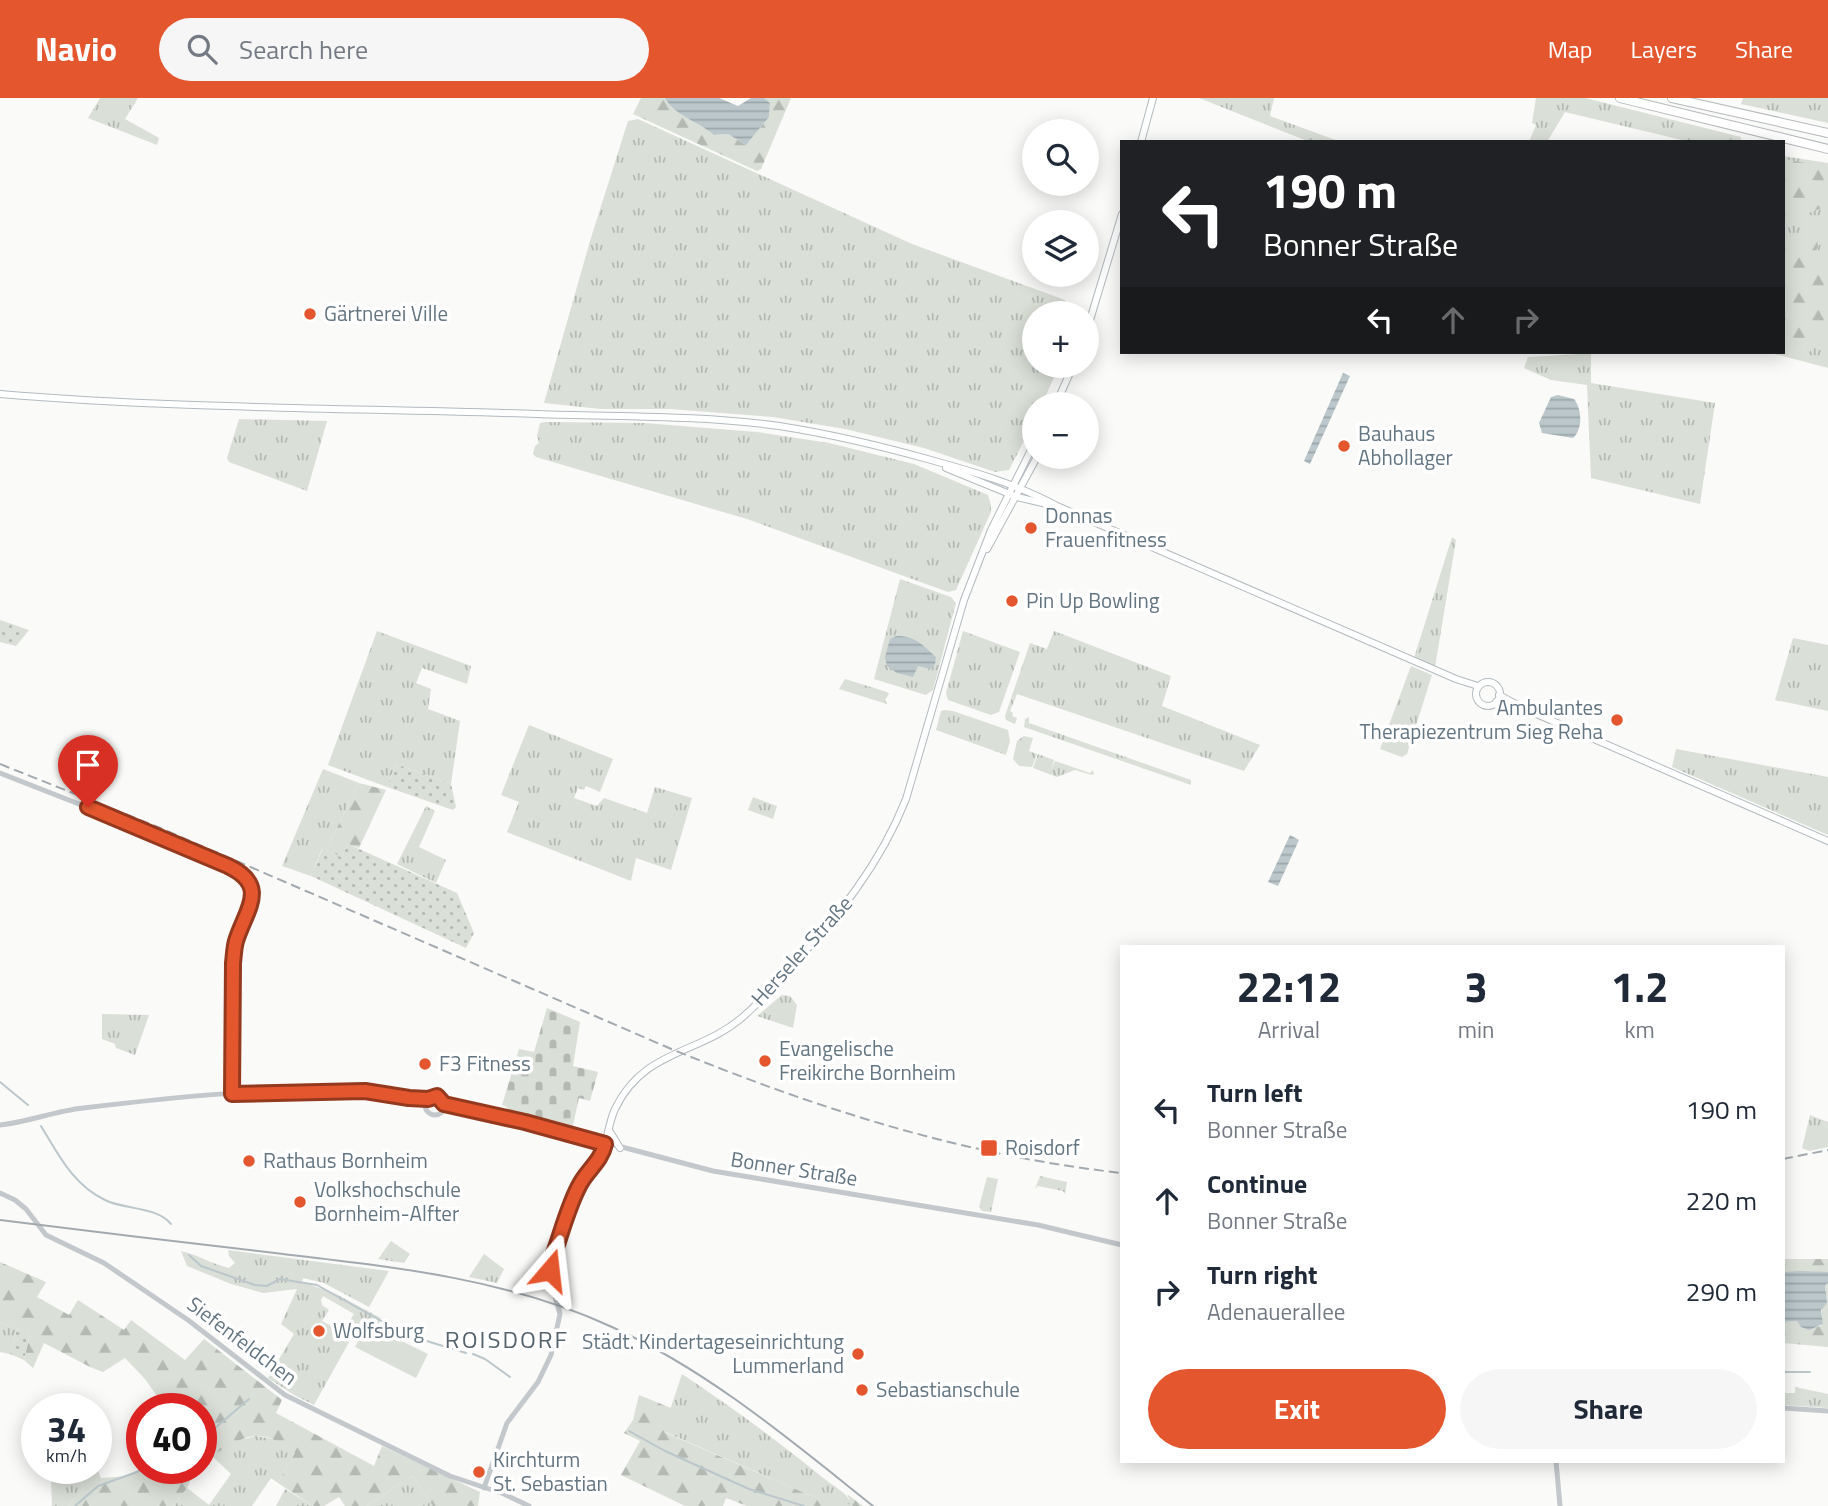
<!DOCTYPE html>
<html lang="en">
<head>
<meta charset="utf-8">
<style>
	:root { --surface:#fff; --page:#f6f6f7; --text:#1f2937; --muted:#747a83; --accent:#e4572e }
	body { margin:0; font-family:"Titillium Web",sans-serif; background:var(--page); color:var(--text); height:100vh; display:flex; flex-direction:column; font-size:26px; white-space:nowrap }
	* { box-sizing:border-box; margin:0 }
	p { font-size:23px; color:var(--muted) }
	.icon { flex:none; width:38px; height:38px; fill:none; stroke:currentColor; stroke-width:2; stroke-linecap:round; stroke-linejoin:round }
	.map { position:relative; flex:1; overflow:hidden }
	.details { position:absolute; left:1120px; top:847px; width:665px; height:518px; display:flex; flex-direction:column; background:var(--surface); border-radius:0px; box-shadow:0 4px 18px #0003 }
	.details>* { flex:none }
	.banner { position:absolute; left:1120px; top:42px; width:665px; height:214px; border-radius:0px; box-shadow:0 4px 18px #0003; background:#202124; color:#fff; overflow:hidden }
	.tools { position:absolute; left:1022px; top:21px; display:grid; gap:14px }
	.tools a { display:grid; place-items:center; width:77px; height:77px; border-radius:50%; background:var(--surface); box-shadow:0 4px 18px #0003; font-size:35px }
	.speed { position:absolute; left:21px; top:1295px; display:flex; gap:14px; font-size:35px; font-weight:700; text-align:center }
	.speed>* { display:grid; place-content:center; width:91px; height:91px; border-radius:50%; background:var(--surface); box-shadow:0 4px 18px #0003; line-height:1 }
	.speed small { font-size:18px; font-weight:400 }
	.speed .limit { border:10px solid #d22; background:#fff; color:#111 }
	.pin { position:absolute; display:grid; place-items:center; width:60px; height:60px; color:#fff; margin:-72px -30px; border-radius:50% 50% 50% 0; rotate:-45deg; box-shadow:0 0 7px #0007 }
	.pin .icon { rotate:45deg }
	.me { position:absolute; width:77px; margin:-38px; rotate:17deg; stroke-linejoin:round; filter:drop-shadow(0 0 5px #0008) }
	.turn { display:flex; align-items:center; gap:24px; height:147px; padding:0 28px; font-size:32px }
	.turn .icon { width:91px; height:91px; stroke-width:2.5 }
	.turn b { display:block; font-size:49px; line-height:60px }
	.lanes { display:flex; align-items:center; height:66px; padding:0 28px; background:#0003; justify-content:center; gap:35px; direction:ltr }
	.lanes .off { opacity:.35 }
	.eta { display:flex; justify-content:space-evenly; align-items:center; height:119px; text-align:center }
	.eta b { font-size:42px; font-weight:700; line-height:49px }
	.primary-button { display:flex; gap:14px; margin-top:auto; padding:14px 28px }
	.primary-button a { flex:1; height:80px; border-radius:42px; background:var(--accent); color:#fff; font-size:28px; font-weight:700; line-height:80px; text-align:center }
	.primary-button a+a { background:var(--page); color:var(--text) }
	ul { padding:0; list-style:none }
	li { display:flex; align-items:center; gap:21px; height:91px; padding:0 28px }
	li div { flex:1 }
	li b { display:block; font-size:26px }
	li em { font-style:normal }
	header { display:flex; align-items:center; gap:42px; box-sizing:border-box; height:98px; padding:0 35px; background:var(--accent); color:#fff }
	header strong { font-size:33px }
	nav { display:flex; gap:38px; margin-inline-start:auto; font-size:24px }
	.search { width:490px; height:63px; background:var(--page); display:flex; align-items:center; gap:18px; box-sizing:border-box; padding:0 24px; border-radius:38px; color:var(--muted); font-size:26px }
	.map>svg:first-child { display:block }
	.grass { fill:url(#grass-tufts); fill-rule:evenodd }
	.forest { fill:url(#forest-firs) }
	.cemetery { fill:url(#cemetery-stones) }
	.garden { fill:url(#garden-dots) }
	.pitch { fill:#dadfd7 }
	.water { fill:url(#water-rules) }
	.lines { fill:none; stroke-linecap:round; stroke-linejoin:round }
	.stream { stroke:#bbc7cb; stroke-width:2 }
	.secondary-casing { stroke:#b3babf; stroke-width:8 }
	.motorway-casing { stroke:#b4b9bd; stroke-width:10 }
	.tertiary { stroke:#c3c8cc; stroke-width:5 }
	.secondary { stroke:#fff; stroke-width:6 }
	.motorway { stroke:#fff; stroke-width:8 }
	.tram { stroke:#a2aab0; stroke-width:2 }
	.rail { stroke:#a2aab0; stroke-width:2; stroke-dasharray:10 5; stroke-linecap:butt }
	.route-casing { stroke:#94391e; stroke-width:18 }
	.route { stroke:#e4572e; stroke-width:12 }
	.poi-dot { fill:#e4572e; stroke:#fff; stroke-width:2.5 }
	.labels { text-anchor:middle; stroke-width:7; stroke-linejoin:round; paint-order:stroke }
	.poi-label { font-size:21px; fill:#657683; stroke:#fff; text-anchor:start }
	.street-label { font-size:21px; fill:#657683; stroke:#fff }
	.quarter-label { font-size:24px; letter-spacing:2px; fill:#57646e; stroke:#fff }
</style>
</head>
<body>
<header>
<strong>Navio</strong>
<div class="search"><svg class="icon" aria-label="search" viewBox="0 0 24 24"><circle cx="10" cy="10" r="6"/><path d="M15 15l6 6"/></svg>Search here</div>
<nav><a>Map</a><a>Layers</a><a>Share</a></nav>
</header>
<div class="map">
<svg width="1828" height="1408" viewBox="0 0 1828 1408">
	<defs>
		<pattern id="grass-tufts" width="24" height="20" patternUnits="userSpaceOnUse" patternTransform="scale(1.75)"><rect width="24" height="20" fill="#dadfd7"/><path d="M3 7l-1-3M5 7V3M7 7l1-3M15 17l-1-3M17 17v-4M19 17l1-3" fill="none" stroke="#b4b9b4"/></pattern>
		<pattern id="forest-firs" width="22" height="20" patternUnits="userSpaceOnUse" patternTransform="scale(1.75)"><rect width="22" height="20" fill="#dadfd7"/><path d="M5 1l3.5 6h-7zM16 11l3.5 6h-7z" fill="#b4b9b4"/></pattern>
		<pattern id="cemetery-stones" width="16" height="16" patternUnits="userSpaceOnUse" patternTransform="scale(1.75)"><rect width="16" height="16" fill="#dadfd7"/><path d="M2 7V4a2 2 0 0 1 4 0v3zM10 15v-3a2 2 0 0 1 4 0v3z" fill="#b4b9b4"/></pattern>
		<pattern id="garden-dots" width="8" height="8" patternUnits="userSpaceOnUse" patternTransform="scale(1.75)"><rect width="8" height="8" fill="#dadfd7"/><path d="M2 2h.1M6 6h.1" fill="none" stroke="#b4b9b4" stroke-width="1.8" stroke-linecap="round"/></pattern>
		<pattern id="water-rules" width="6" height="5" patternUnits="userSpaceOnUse" patternTransform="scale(1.75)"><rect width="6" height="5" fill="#bbc7cb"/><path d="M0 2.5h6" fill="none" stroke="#9ca6aa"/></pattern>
	</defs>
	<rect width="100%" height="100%" fill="#fafaf8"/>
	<!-- grass -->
	<g class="grass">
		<polygon points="100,0 138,0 125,21 159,40 157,47 88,20"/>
		<polygon points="1199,0 1274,0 1270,18 1341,44 1310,44"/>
		<polygon points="1536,0 1585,0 1741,39 1741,44 1690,44 1565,14 1547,44 1529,44 1536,27 1532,25"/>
		<polygon points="1743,0 1828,0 1828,25 1741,6"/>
		<polygon points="638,21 912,146 1065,202 1068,213 1072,215 1034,215 1034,268 1059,268 1042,306 1034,306 1034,323 1009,372 995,374 924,350 845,331 773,319 670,311 601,311 544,305 590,143 628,23"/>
		<polygon points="1783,58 1828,65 1828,270 1768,254 1783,254"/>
		<polygon points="1581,254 1591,254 1591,285 1715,305 1700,406 1591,380 1587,287 1551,282 1524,270 1528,259 1580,256"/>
		<polygon points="239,321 327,323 307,393 229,364 227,360"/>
		<polygon points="545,324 644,325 757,334 829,345 914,366 988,397 991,407 991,414 956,492 948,494 747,421 536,359 533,356 535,348 539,345 537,338 540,325"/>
		<polygon points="1452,439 1456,442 1435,569 1414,560"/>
		<polygon points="900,481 951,499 956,505 933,592 926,597 874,581"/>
		<polygon points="377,533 471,568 467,586 422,570 416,585 431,591 428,611 460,623 451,686 396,666 387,689 328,667"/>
		<polygon points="963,533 1020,554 999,614 991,617 948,602 946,595"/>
		<polygon points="1054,533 1171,578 1162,608 1260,647 1244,673 1017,596 1010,613 1013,615 1012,618 1017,620 1015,626 1006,622 1005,618 1030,545 1047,551"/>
		<polygon points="1793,540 1828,547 1828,613 1775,602"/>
		<polygon points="1411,568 1432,577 1407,656 1402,659 1380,651"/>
		<polygon points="845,581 887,594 889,596 885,602 887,606 839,591"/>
		<polygon points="944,612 953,613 1008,632 1010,643 1006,657 936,632 941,613"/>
		<polygon points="1029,619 1029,625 1191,682 1191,687 1024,629 1025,621"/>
		<polygon points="529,627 613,661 600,694 586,688 584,692 578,690 574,700 597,708 604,700 647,715 655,689 692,700 671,772 636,760 631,783 507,734 519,704 501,697"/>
		<polygon points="1024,638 1033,640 1029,653 1037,656 1032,669 1019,668 1013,661 1017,643"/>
		<polygon points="1676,651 1828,679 1828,737 1672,669"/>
		<polygon points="1038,656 1054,662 1051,672 1055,663 1090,675 1093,672 1094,676 1092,677 1075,672 1057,679 1033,670"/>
		<polygon points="323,671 359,685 326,752 322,751 311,778 282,768"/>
		<polygon points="753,699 777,708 773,721 748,712"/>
		<polygon points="426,708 435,713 419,749 446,762 436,785 397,766"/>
		<polygon points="782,897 790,898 797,907 793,930 757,918"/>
		<polygon points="102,916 149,917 135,957 116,950 115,946 102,941"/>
		<polygon points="1810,1017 1828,1024 1828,1049 1809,1053 1802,1050"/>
		<polygon points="1040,1078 1067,1084 1065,1096 1063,1093 1038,1088 1035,1091"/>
		<polygon points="987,1079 998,1081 991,1114 982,1113 979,1109"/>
		<polygon points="391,1143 410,1156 404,1165 378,1161"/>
		<path d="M 228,1152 L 389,1173 L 369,1209 L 324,1185 L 303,1180 L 302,1184 L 334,1195 L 381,1220 L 378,1228 L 362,1221 L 314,1307 L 294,1297 L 268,1280 L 294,1236 L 281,1226 L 297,1191 L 263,1195 L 231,1186 L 187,1168 L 181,1153 C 198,1157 212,1166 229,1170 L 235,1165 L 229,1158 ZM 323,1198 L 354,1216 L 344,1232 L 339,1229 L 337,1231 L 322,1223 L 329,1212 L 322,1207 L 321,1202 Z"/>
		<polygon points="484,1156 504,1171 497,1185 469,1179"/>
		<polygon points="0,1224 17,1230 10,1256 0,1254"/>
		<path d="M 682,1276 C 730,1308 777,1342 822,1379 C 834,1389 846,1393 853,1408 L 809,1397 L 663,1333 Z"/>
		<polygon points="1795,1289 1828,1296 1828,1310 1783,1307 1783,1295 1795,1295"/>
		<polygon points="256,1338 279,1342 295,1355 278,1385 271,1380 252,1408 173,1408 187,1390 209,1407 231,1376 212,1358 232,1344"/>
		<polygon points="58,1370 75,1370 84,1391 68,1408 52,1408 51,1378"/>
		<polygon points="412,1378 433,1408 367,1408"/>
		<polygon points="285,1391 313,1408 276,1408"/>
	</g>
	<!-- forest -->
	<g class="forest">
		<path d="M 641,0 L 665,0 C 676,18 697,22 714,37 L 728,36 L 746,47 L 769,19 L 770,5 L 764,0 L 791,0 L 761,71 L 757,73 L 633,16 Z"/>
		<polygon points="1783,61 1828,69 1828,108 1808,115 1783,127"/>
		<polygon points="1812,141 1817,142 1818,149 1811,160 1822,160 1828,165 1828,229 1807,242 1806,247 1811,252 1804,260 1780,254 1783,254 1783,147 1799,151"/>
		<polygon points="359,685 386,692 359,750 348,746 341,759 326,752"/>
		<rect x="1783" y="1161" width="45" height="13"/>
		<path d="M 0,1164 L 46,1184 L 37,1199 L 69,1217 L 78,1202 L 124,1232 L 131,1222 L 185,1262 L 204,1241 L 282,1302 L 276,1315 L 374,1368 L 382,1348 L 480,1394 L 478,1408 L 433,1408 L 412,1378 L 367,1408 L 345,1408 L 339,1399 L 324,1408 L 313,1408 L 278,1385 L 295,1355 C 254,1322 239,1344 201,1364 L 201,1311 L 166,1311 L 145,1281 L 125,1260 L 103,1274 L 90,1269 L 44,1245 L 33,1270 L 24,1262 L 30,1235 L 0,1224 Z"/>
		<polygon points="1828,1185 1828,1249 1783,1245 1783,1224 1797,1223 1806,1231 1821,1228 1822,1209 1827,1205 1825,1186"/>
		<polygon points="639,1297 671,1310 664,1334 809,1397 852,1407 847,1396 863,1408 747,1408 726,1400 723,1408 685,1408 621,1377 640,1343 624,1335 633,1322"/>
		<polygon points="96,1368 101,1380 128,1378 142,1369 196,1370 187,1390 173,1408 68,1408 84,1391 75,1370 96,1370"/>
	</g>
	<!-- cemetery -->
	<polygon class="cemetery" points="547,910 580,924 573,968 598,974 590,1003 579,1000 572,1032 506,1013 507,1009 502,1007 519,951 534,954"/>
	<!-- garden -->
	<g class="garden">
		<polygon points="0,522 29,532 16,548 0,544"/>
		<polygon points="396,666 451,686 456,709 453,712 387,689"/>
		<polygon points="348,746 457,795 474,835 466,850 311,778 323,750 341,759"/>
		<polygon points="17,1230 30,1235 24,1262 10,1256"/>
	</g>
	<!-- pitch -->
	<polygon class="pitch" points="367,1226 428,1256 416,1280 355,1249"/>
	<!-- water -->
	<g class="water">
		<path d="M 665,0 L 719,0 L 738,8 L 751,0 L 764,0 L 770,5 L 769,19 L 746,47 L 728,36 L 714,37 C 698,23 675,18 665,0 Z"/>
		<polygon points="1343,275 1350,278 1310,366 1304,363"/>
		<path d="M 1558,297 L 1574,301 C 1582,311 1583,331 1573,340 L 1542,335 L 1539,325 L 1551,299 Z"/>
		<path d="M 896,538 C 914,537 923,547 936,559 L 935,566 L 931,571 L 918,568 L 913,579 L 897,575 L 887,568 L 885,559 L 890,541 Z"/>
		<polygon points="1290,737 1299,742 1278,788 1268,784"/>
		<polygon points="1801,1173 1828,1174 1828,1185 1825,1187 1827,1205 1821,1212 1823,1226 1809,1232 1801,1229 1797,1223 1783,1224 1783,1174"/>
	</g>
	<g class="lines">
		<!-- stream -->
		<g class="stream">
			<polyline points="0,984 28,1007"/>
			<path d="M 41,1028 C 58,1056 73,1087 105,1102 C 125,1112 156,1108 171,1126"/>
			<polyline points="189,1157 201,1168 255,1187 267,1188 280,1181 317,1187 392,1229 420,1241 466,1255"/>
			<polyline points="473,1256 485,1261 510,1279"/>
			<polyline points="1783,1274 1810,1274"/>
			<polyline points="629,1333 665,1353 749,1391 804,1408"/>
			<polyline points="201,1342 249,1301"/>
			<polyline points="75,1408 98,1388 148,1370"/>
		</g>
		<defs>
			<g id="secondary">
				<polyline points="1141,44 1153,0"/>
				<polyline points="1087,232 1122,116"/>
				<path d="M 0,296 C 179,311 358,310 537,316 C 618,319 699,317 779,328 C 831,336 881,348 931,362 C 974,374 1017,386 1057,408 L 1456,581 L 1478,588"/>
				<polyline points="1056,306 1073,268"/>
				<polyline points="946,370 1017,399 1051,407"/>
				<polyline points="987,451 1037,359"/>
				<circle cx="1488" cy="596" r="12"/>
				<polyline points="1499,597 1525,611 1828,743"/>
				<polyline points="1496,604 1516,609"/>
				<polyline points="609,1032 620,1050"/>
				<path d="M 605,1046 C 608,1035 610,1022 615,1011 C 644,950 701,957 745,917 C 761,903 775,886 789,871 C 837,820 880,767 906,701 L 964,502 L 991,432 L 1034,346"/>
			</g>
			<g id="motorway">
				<polyline points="1620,0 1828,51"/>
				<polyline points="1672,0 1828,35"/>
			</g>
		</defs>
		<!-- secondary casing -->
		<use href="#secondary" class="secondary-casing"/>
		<!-- motorway casing -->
		<use href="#motorway" class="motorway-casing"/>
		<!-- tertiary -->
		<g class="tertiary">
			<polyline points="0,675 158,737 228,768 247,779 253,793 252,802 235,845 233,865 232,996"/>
			<circle cx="435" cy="1007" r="10"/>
			<polyline points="444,1006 527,1024 713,1073 1038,1127 1122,1147"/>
			<path d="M 0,1027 C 28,1024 55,1013 83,1010 C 175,999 272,989 364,993 C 386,994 406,999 428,1001"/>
			<polyline points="0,1095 15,1102 26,1111 46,1137 104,1165 188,1222 285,1297 450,1378 504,1396 529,1408"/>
			<polyline points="1783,1310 1828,1313"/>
			<polyline points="1556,1363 1560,1408"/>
			<polyline points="484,1390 507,1325 538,1284 551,1257 560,1216 551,1184 552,1161 577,1091 586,1076 599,1062 605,1046"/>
		</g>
		<!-- secondary -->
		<use href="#secondary" class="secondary"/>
		<!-- motorway -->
		<use href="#motorway" class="motorway"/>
		<!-- tram -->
		<path class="tram" d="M 0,1122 C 94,1134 189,1145 283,1156 C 396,1169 508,1181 612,1229 C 709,1273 790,1342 873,1408"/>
		<!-- rail -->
		<g class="rail">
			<path d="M 0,666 L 158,729 L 669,950 C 815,1010 965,1058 1122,1075"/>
			<polyline points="1783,1061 1828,1052"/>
		</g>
	</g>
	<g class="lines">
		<defs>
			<path id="route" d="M 88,709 L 228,768 C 270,788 246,811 236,843 C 234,850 234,857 233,865 L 232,996 L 365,993 L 409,1000 L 428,1001 L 437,998 L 444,1006 L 525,1024 L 605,1046 C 601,1064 586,1073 579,1088 C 567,1111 561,1137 552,1161 L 550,1172"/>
		</defs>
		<!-- route casing -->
		<use href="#route" class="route-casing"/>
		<!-- route -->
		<use href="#route" class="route"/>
	</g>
	<!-- markers -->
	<g class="poi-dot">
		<circle cx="310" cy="216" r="7"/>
		<circle cx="1344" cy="348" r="7"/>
		<circle cx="1031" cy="430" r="7"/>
		<circle cx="1012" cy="503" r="7"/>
		<circle cx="1617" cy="622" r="7"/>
		<circle cx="765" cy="963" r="7"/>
		<circle cx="425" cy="966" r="7"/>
		<rect x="980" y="1041" width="18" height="18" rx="3.5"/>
		<circle cx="249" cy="1063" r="7"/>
		<circle cx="300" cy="1104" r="7"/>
		<circle cx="319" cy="1233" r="7"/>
		<circle cx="858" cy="1256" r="7"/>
		<circle cx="862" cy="1292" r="7"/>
		<circle cx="479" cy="1374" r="7"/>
	</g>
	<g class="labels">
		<!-- poi labels -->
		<g class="poi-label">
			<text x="324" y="223">Gärtnerei Ville</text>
			<text x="1358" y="343">Bauhaus<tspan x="1358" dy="24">Abhollager</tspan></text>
			<text x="1045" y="425">Donnas<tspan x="1045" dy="24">Frauenfitness</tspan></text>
			<text x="1026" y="510">Pin Up Bowling</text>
			<text x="1603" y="617" text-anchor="end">Ambulantes<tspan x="1603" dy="24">Therapiezentrum Sieg Reha</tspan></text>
			<text x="779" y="958">Evangelische<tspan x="779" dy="24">Freikirche Bornheim</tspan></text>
			<text x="439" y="973">F3 Fitness</text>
			<text x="1005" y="1057">Roisdorf</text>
			<text x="263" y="1070">Rathaus Bornheim</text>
			<text x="314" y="1099">Volkshochschule<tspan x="314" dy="24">Bornheim-Alfter</tspan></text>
			<text x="333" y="1240">Wolfsburg</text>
			<text x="844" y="1251" text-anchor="end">Städt. Kindertageseinrichtung<tspan x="844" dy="24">Lummerland</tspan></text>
			<text x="876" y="1299">Sebastianschule</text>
			<text x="493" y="1369">Kirchturm<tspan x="493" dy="24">St. Sebastian</tspan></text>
		</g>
		<!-- street labels -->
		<g class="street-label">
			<text transform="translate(802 853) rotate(-48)" y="7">Herseler Straße</text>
			<text transform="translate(794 1071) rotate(9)" y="7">Bonner Straße</text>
			<text transform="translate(242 1243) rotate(37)" y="7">Siefenfeldchen</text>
		</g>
		<!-- quarter labels -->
		<g class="quarter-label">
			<text x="507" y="1250">ROISDORF</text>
		</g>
	</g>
</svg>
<div class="tools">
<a><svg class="icon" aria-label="search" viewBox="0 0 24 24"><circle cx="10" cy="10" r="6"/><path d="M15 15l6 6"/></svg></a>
<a><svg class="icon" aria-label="layers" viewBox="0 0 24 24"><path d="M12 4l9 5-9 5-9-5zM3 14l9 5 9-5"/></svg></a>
<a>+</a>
<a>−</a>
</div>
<div class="speed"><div>34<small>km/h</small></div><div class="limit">40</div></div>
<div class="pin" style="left:88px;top:709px;background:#d93025"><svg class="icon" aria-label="arrive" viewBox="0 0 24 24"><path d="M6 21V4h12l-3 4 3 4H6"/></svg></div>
<svg class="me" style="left:550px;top:1172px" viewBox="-20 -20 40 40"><path d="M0-17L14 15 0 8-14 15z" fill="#e4572e" stroke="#fff" stroke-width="4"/></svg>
<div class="banner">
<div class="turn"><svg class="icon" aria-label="left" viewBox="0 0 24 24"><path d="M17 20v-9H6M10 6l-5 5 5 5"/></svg><div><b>190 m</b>Bonner Straße</div></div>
<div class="lanes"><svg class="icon" aria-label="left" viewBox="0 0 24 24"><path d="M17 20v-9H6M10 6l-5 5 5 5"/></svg><svg class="icon off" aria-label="ahead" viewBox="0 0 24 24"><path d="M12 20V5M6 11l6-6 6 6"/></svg><svg class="icon off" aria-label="right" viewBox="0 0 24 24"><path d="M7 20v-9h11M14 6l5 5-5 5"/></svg></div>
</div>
<section class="details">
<div class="eta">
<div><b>22:12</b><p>Arrival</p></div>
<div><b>3</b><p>min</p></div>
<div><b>1.2</b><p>km</p></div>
</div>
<ul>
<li><svg class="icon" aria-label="left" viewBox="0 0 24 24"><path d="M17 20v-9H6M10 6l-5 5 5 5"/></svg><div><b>Turn left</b><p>Bonner Straße</p></div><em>190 m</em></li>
<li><svg class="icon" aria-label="ahead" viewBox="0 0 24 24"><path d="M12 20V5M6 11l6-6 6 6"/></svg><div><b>Continue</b><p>Bonner Straße</p></div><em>220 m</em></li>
<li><svg class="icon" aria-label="right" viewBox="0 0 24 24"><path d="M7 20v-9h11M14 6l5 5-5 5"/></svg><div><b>Turn right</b><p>Adenauerallee</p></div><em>290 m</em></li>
</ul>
<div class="primary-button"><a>Exit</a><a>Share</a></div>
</section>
</div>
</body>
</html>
